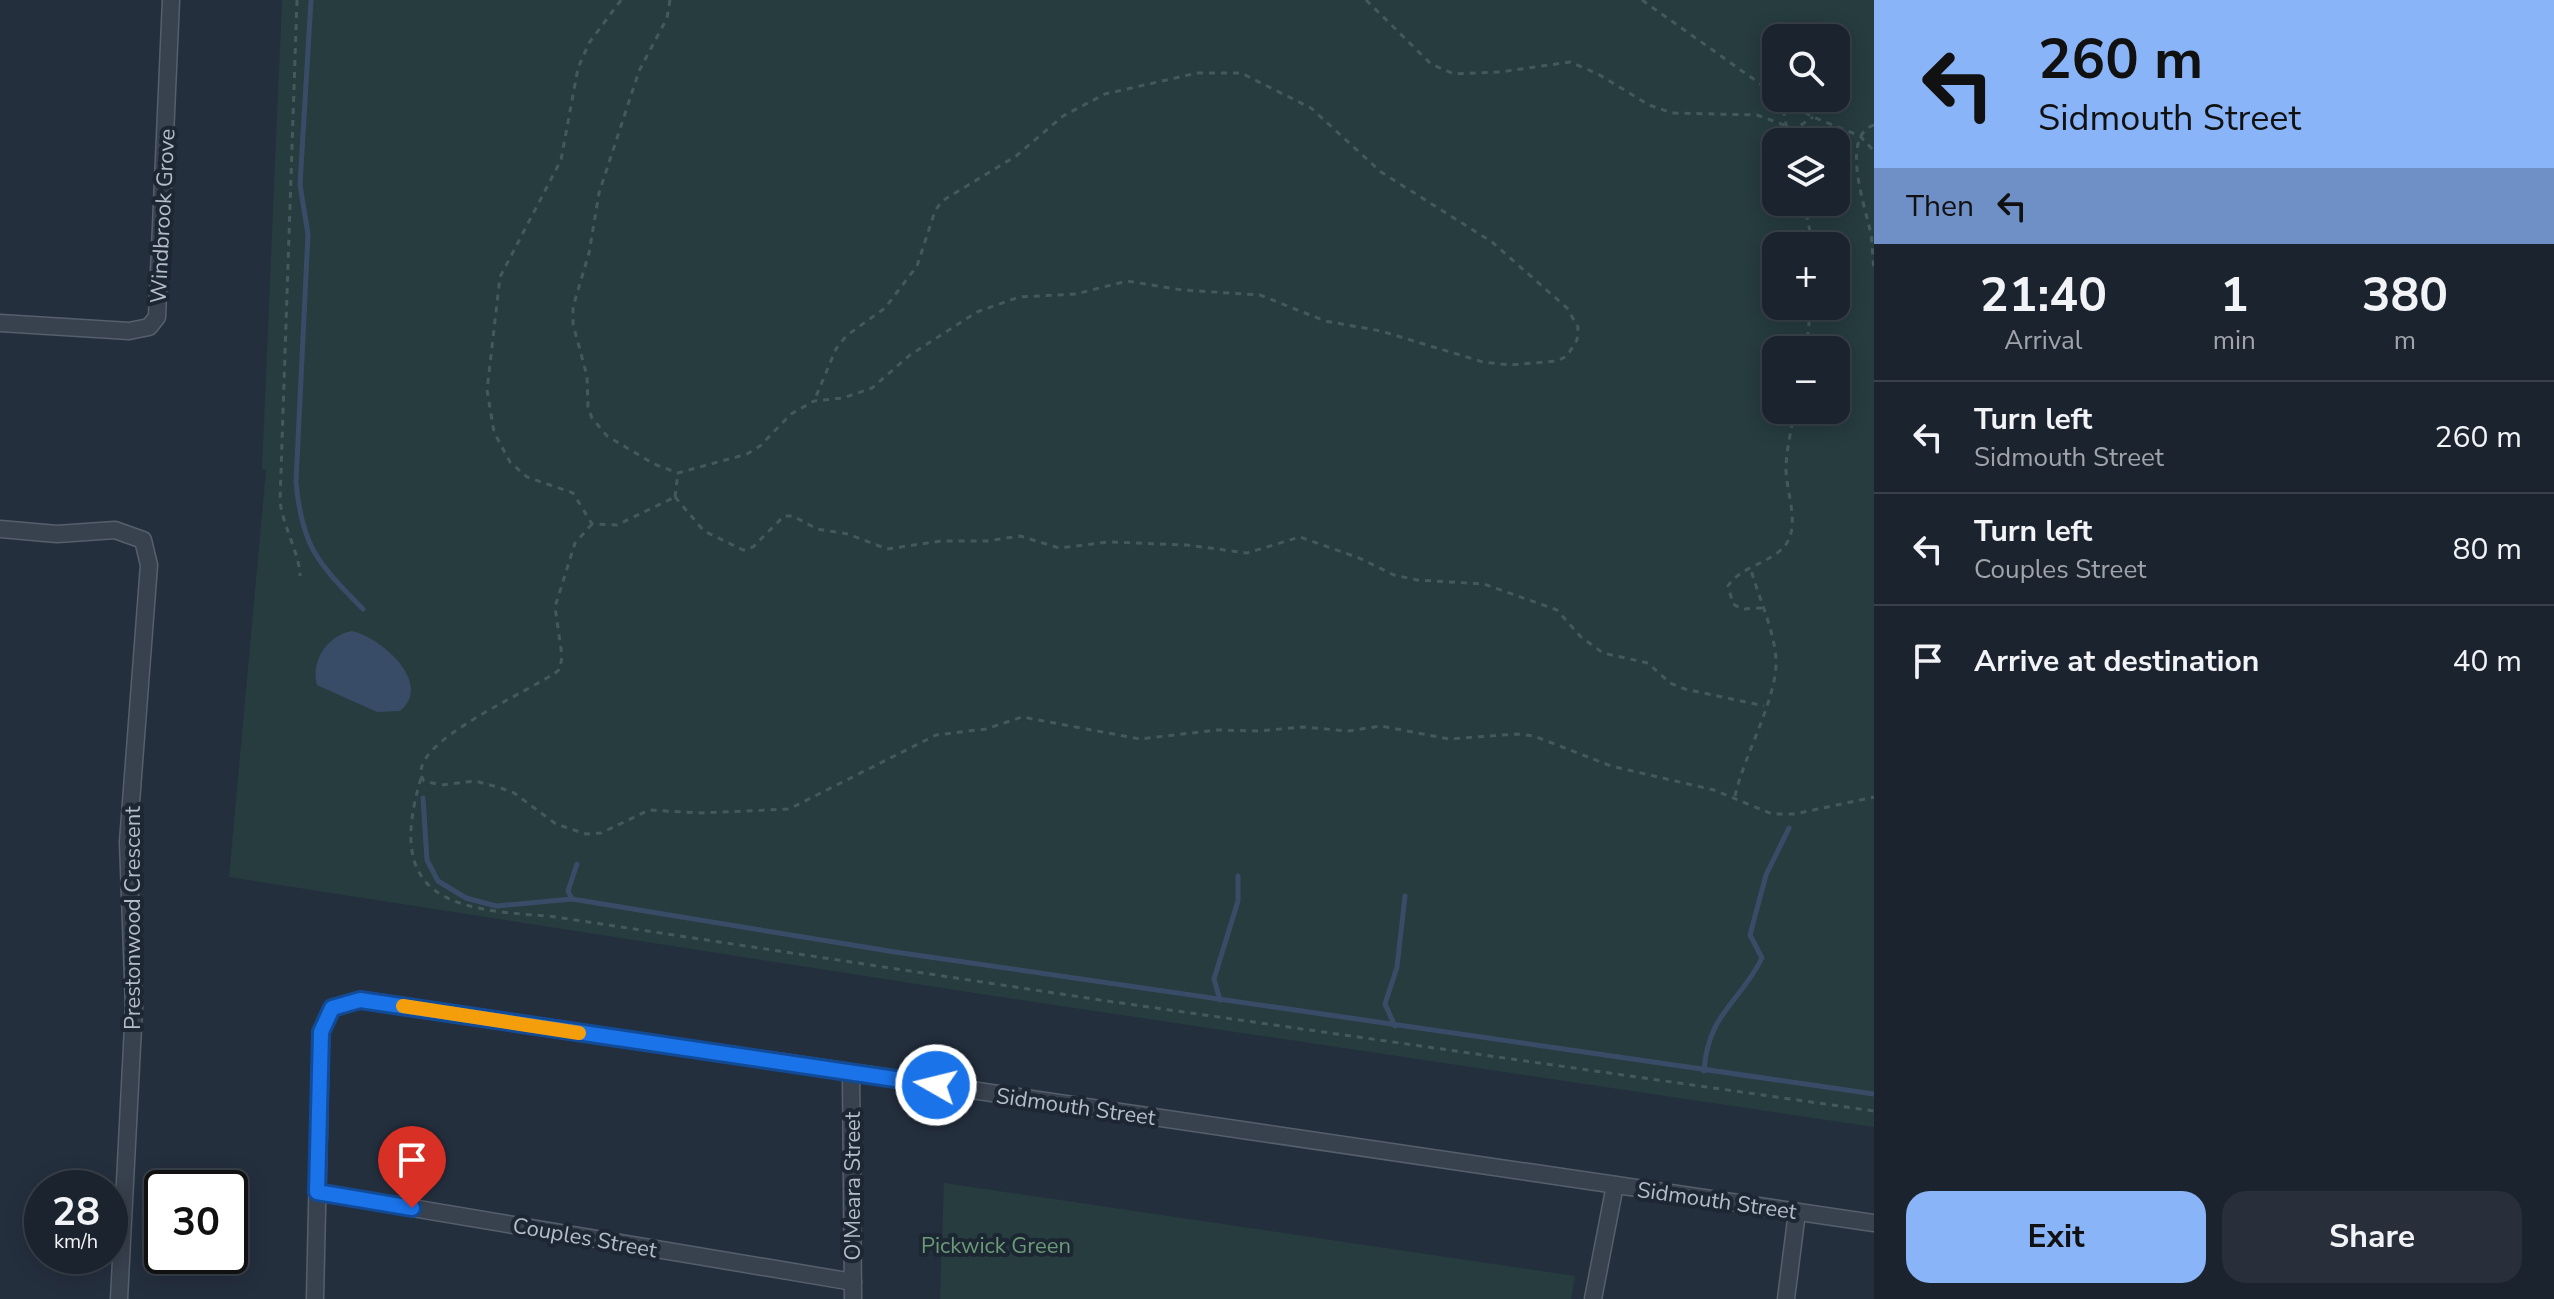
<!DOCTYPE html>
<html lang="en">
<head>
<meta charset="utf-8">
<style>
	:root { --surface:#1b232e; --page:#282f3a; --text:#f1f3f6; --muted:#a0a4aa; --line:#39404a; --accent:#8ab4f8 }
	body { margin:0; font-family:"Nunito Sans",sans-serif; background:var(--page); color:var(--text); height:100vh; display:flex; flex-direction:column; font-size:30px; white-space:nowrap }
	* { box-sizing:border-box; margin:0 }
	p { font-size:26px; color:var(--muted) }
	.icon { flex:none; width:44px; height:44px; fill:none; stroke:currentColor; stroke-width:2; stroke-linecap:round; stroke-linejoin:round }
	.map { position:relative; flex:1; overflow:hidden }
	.panel { display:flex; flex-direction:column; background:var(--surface); width:680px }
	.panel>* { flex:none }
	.hud { background:#8ab4f8; color:#111; overflow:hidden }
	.tools { position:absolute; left:1762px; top:24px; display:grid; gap:16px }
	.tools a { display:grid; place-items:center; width:88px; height:88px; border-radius:16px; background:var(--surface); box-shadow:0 4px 20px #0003,0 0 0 2px var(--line); font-size:40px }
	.speed { position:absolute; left:24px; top:1170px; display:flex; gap:16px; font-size:40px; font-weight:700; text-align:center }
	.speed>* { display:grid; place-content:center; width:104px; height:104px; border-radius:50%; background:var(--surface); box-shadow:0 4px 20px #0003,0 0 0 2px var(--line); line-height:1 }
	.speed small { font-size:20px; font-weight:400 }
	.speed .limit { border:4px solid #111; border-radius:12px; background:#fff; color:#111 }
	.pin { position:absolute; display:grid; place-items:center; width:68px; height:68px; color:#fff; margin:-82px -34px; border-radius:50% 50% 50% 0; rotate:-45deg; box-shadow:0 0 8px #0007 }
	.pin .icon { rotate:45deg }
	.me { position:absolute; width:88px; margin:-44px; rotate:278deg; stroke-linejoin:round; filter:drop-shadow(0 0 6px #0008) }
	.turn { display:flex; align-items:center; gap:28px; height:168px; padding:0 32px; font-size:36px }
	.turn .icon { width:104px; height:104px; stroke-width:2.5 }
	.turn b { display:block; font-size:56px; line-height:68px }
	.then { display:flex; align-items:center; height:76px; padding:0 32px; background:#0003; gap:16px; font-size:30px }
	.eta { display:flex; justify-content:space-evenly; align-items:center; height:136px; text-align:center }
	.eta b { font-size:48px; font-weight:700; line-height:56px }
	.cta { display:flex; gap:16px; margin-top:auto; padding:16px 32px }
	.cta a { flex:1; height:92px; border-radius:24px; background:var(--accent); color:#111; font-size:32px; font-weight:700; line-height:92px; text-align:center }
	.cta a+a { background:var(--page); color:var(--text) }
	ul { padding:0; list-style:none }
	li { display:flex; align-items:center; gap:24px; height:112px; padding:0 32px; border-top:2px solid var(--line) }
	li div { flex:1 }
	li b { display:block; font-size:30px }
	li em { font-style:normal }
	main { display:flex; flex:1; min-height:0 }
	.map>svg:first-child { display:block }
	.green { fill:#263c3f; fill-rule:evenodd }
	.water { fill:#394c67 }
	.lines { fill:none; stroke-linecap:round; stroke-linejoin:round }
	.stream { stroke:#394c67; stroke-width:5 }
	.street-casing { stroke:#565f6c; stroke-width:19 }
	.path { stroke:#44595c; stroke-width:3; stroke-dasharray:6 6; stroke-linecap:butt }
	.street { stroke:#38414e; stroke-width:16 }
	.route-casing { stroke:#114b97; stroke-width:20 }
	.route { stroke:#1a73e8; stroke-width:14 }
	.slow { stroke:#f59e0b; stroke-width:14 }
	.labels { text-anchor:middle; stroke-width:8; stroke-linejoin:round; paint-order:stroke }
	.street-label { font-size:22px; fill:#b4bcc9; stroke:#1d2633 }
	.park-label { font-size:22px; fill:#6b9a76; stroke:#1d2633 }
</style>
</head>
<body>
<main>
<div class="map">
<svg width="1874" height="1299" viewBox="0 0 1874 1299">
	<rect width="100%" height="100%" fill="#242f3e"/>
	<!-- green -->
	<g class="green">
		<path d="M 282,0 L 1874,0 L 1874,1127 L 994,996 L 229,877 L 266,470 L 262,469 ZM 1776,38 L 1836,38 L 1836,98 L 1776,98 ZM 1776,142 L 1836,142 L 1836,202 L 1776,202 ZM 1776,246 L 1836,246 L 1836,306 L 1776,306 ZM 1776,350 L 1836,350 L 1836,410 L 1776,410 Z"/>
		<polygon points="944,1183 1575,1276 1571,1299 940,1299"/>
	</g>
	<!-- water -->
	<path class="water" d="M 352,631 C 380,637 434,683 400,711 L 377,712 L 317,685 C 310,661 328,635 352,631 Z"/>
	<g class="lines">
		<!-- stream -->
		<g class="stream">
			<path d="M 311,0 L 300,185 L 308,234 L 296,482 C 302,548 318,563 363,609"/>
			<polyline points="423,798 427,860 438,881 466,898 496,906 572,899 895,952 1874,1094"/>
			<polyline points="572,899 568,891 577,864"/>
			<polyline points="1220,1000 1214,979 1238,901 1238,876"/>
			<polyline points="1395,1026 1385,1004 1397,967 1405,896"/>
			<path d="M 1704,1071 C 1708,1013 1739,1004 1762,958 L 1750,935 L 1766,875 L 1789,828"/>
		</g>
		<defs>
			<g id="street">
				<polyline points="0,323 129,331 149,327 157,317 171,0"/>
				<polyline points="0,529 57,534 115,530 143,540 149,565 128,842 134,1007 119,1299"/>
				<polyline points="851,1073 853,1299"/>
				<polyline points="317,1192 853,1282"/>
				<polyline points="315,1299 321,1032 332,1008 360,1000 1874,1223"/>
				<polyline points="1593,1299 1615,1185"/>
				<polyline points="1786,1299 1797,1212"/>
			</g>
		</defs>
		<!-- street casing -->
		<use href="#street" class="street-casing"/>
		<!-- path -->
		<g class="path">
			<path d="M 297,0 L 280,501 C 283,527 300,555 300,576"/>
			<polyline points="621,0 589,43 578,68 561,160 500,277 487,390 494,432 510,462 527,477 573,493 592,524 617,525 675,497"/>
			<polyline points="670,0 667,18 639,71 599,193 589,253 573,307 573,324 587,376 588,407 592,418 607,436 654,464 678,473 747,454 760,446 791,414 814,401 843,398 872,388 910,355 977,312 1019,297 1076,294 1127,281 1182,290 1260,295 1325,321 1381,331 1483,362 1510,365 1557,361 1567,356 1577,340 1578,327 1567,308 1492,242 1381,172 1311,108 1241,73 1197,73 1105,94 1063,116 1016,156 942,201 935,211 917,266 885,308 846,336 836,349 814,401"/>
			<polyline points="1366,0 1431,64 1454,74 1500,72 1570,62 1598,74 1649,105 1672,113 1757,115 1795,129 1813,117"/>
			<polyline points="1642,0 1776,95"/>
			<polyline points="1781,98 1787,129 1785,142"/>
			<polyline points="1784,100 1813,117 1860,136 1874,151"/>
			<path d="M 1874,125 C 1840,136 1865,206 1870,230 C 1873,242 1872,256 1874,268"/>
			<polyline points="1804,202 1813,246"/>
			<polyline points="1806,350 1811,306"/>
			<polyline points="675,497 704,531 743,550 753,547 784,516 793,516 817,529 848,534 887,549 941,541 987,541 1020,536 1059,548 1109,542 1187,545 1247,553 1300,537 1359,558 1394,575 1417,580 1484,584 1557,610 1581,637 1603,653 1648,663 1670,683 1685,689 1764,706"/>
			<polyline points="675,497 678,473"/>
			<path d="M 592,524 L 575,543 L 555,607 L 562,656 L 560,669 C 540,688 399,744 424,781 L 441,785 L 475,781 L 498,787 L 514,793 L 556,824 L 586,834 L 601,833 L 649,810 L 701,813 L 789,809 L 936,735 L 986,729 L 1022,717 L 1140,739 L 1217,730 L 1258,731 L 1303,727 L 1348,731 L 1381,726 L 1449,739 L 1517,734 L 1534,736 L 1611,766 L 1714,790 L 1772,814 L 1795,814 L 1874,797"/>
			<path d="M 1762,608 L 1742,609 L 1733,604 L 1728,586 C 1740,567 1768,564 1784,547 C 1802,526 1785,491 1786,466 C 1787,448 1791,429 1795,410"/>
			<path d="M 421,778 C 385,898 449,910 549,916 L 1107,1001 L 1874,1111"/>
			<path d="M 1735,796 C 1744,755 1778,697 1776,659 C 1774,630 1759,598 1751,570"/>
		</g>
		<!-- street -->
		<use href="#street" class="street"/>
	</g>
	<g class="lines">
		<defs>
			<polyline id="route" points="412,1208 317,1192 321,1032 332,1008 360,1000 936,1085"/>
		</defs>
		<!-- route casing -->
		<use href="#route" class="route-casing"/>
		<!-- route -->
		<use href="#route" class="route"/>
		<!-- slow -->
		<polyline class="slow" points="403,1006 579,1033"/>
	</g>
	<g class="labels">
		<!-- street labels -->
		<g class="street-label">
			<text transform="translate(162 216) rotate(-87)" y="8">Windbrook Grove</text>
			<text transform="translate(132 918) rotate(-90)" y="8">Prestonwood Crescent</text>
			<text transform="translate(1076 1106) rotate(8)" y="8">Sidmouth Street</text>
			<text transform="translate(852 1186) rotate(-90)" y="8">O'Meara Street</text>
			<text transform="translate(1717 1200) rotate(8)" y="8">Sidmouth Street</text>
			<text transform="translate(585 1237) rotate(10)" y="8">Couples Street</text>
		</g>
		<!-- park labels -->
		<g class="park-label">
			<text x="996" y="1253">Pickwick Green</text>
		</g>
	</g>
</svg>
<div class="tools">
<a><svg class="icon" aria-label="search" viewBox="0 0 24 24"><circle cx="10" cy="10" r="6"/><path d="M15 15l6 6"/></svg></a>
<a><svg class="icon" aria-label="layers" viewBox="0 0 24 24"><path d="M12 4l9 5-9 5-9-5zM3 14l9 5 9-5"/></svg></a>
<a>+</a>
<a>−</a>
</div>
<div class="speed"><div>28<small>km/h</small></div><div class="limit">30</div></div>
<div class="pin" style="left:412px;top:1208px;background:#d93025"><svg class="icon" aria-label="arrive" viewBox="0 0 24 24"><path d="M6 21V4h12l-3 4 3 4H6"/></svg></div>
<svg class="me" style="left:936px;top:1085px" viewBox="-20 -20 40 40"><circle r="17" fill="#1a73e8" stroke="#fff" stroke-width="3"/><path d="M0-11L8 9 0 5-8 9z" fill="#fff"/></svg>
</div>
<section class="panel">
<div class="hud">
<div class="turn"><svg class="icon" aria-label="left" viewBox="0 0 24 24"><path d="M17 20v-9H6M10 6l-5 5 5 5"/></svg><div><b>260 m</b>Sidmouth Street</div></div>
<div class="then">Then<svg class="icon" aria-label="left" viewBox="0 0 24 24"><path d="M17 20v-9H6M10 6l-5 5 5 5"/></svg></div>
</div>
<div class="eta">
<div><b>21:40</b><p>Arrival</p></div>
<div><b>1</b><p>min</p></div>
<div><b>380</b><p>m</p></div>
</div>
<ul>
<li><svg class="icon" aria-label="left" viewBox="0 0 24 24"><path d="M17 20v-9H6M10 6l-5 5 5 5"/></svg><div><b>Turn left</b><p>Sidmouth Street</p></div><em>260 m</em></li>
<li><svg class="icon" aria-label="left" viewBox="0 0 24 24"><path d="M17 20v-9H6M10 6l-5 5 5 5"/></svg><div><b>Turn left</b><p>Couples Street</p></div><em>80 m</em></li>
<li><svg class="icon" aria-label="arrive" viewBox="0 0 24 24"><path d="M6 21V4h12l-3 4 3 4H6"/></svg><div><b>Arrive at destination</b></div><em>40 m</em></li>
</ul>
<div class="cta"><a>Exit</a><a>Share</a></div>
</section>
</main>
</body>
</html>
